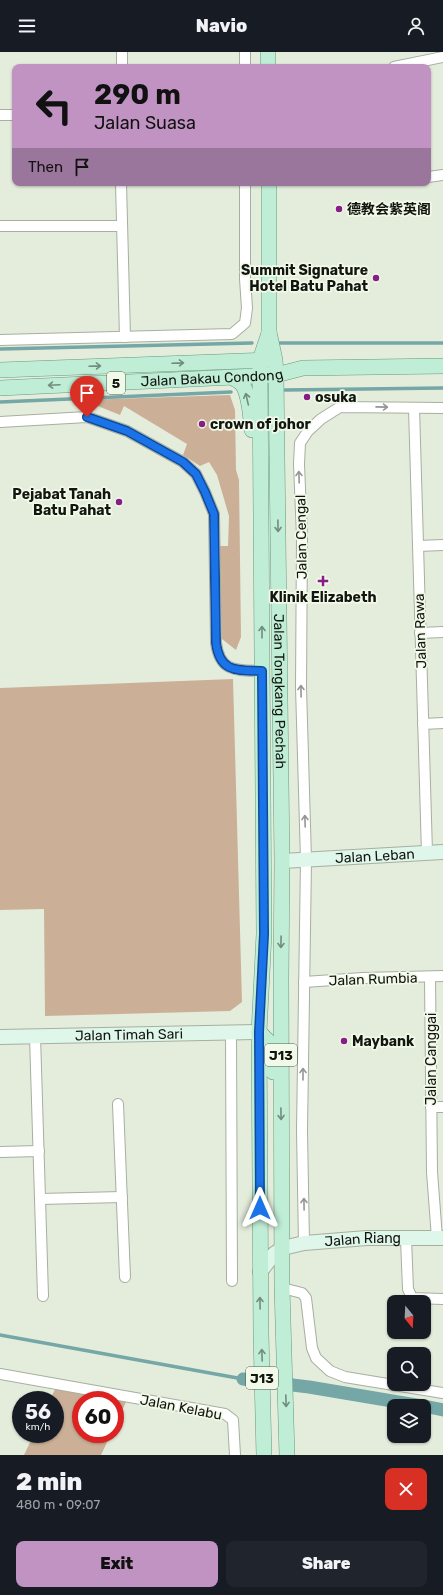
<!DOCTYPE html>
<html lang="en">
<head>
<meta charset="utf-8">
<style>
	:root { --surface:#171b24; --page:#20242c; --text:#f1f3f6; --muted:#9ea1a6; --accent:#c193c3 }
	body { margin:0; font-family:Rubik,"Noto Sans SC",sans-serif; background:var(--page); color:var(--text); height:100vh; display:flex; flex-direction:column; font-size:15px; white-space:nowrap }
	* { box-sizing:border-box; margin:0 }
	p { font-size:13px; color:var(--muted) }
	.icon { flex:none; width:22px; height:22px; fill:none; stroke:currentColor; stroke-width:2; stroke-linecap:round; stroke-linejoin:round }
	.map { position:relative; height:1403px; overflow:hidden }
	.panel { display:flex; flex-direction:column; background:var(--surface); flex:1 }
	.panel>* { flex:none }
	.hud { position:absolute; left:12px; top:12px; width:419px; height:122px; border-radius:8px; box-shadow:0 1px 3px #0004; background:#c193c3; color:#111; overflow:hidden }
	.needle { width:26px; rotate:162deg }
	.buttons { position:absolute; left:387px; top:1243px; display:grid; gap:8px }
	.buttons a { display:grid; place-items:center; width:44px; height:44px; border-radius:8px; background:var(--surface); box-shadow:0 1px 3px #0004; font-size:20px }
	.speed { position:absolute; left:12px; top:1339px; display:flex; gap:8px; font-size:20px; font-weight:700; text-align:center }
	.speed>* { display:grid; place-content:center; width:52px; height:52px; border-radius:50%; background:var(--surface); box-shadow:0 1px 3px #0004; line-height:1 }
	.speed small { font-size:10px; font-weight:400 }
	.speed .limit { border:6px solid #d22; background:#fff; color:#111 }
	.pin { position:absolute; display:grid; place-items:center; width:34px; height:34px; color:#fff; margin:-41px -17px; border-radius:50% 50% 50% 0; rotate:-45deg; box-shadow:0 0 4px #0007 }
	.pin .icon { rotate:45deg }
	.me { position:absolute; width:44px; margin:-22px; rotate:0deg; stroke-linejoin:round; filter:drop-shadow(0 0 3px #0008) }
	.turn { display:flex; align-items:center; gap:14px; height:84px; padding:0 16px; font-size:18px }
	.turn .icon { width:52px; height:52px; stroke-width:2.5 }
	.turn b { display:block; font-size:28px; line-height:34px }
	.then { display:flex; align-items:center; height:38px; padding:0 16px; background:#0003; gap:8px; font-size:15px }
	.round { display:grid; place-items:center; flex:none; width:42px; height:42px; border-radius:8px; background:var(--page) }
	.summary { display:flex; align-items:center; justify-content:space-between; height:68px; padding:0 16px }
	h1 { font-size:24px; font-weight:800; line-height:30px }
	.primary-button { display:flex; gap:8px; margin-top:auto; padding:8px 16px }
	.primary-button a { flex:1; height:46px; border-radius:8px; background:var(--accent); color:#111; font-size:16px; font-weight:800; line-height:46px; text-align:center }
	.primary-button a+a { background:var(--page); color:var(--text) }
	header { display:flex; justify-content:space-between; align-items:center; height:52px; padding:0 16px; background:var(--surface); font-size:18px; font-weight:800 }
	.map>svg:first-child { display:block }
	.green { fill:#cbb097 }
	.lines { fill:none; stroke-linecap:round; stroke-linejoin:round }
	.stream { stroke:#74a7a6; stroke-width:3.5 }
	.canal { stroke:#74a7a6; stroke-width:13 }
	.street-casing { stroke:#a7afa0; stroke-width:12 }
	.secondary-casing { stroke:#a7afa0; stroke-width:16 }
	.primary-casing { stroke:#679a7f; stroke-width:16 }
	.street { stroke:#fff; stroke-width:10 }
	.secondary { stroke:#dff6eb; stroke-width:14 }
	.primary { stroke:#bfedd6; stroke-width:15 }
	.oneway { stroke:#728c7d }
	.oneway2 { stroke:#959693 }
	.route-casing { stroke:#114b97; stroke-width:10 }
	.route { stroke:#1a73e8; stroke-width:7 }
	.poi-dot { fill:#871e85; stroke:#f1fae9; stroke-width:1.5 }
	.labels { text-anchor:middle; stroke-width:3.5; stroke-linejoin:round; paint-order:stroke }
	.shield { fill:#f1fae9; stroke:#565a51; stroke-width:1 }
	.shield-label { font-size:13px; font-weight:bold; fill:#131510 }
	.poi-label { font-size:14px; font-weight:bold; fill:#131510; stroke:#f1fae9; text-anchor:start }
	.street-label { font-size:14px; fill:#131510; stroke:#f1fae9 }
</style>
</head>
<body>
<header><svg class="icon" aria-label="menu" viewBox="0 0 24 24"><path d="M4 6h16M4 12h16M4 18h16"/></svg>Navio<svg class="icon" aria-label="person" viewBox="0 0 24 24"><circle cx="12" cy="8" r="4"/><path d="M4 21q1-7 8-7t8 7"/></svg></header>
<div class="map">
<svg width="443" height="1403" viewBox="0 0 443 1403">
	<rect width="100%" height="100%" fill="#e4eddc"/>
	<!-- green -->
	<g class="green">
		<polygon points="230,343 235,358 236,418 239,428 241,585 236,598 222,587 218,494 228,494 229,464 217,423 209,410 200,414 183,403 187,392 124,354 120,363 83,348"/>
		<polygon points="233,627 242,950 230,959 45,964 44,857 0,858 0,636"/>
		<polygon points="57,1333 128,1346 115,1373 115,1348 81,1348 81,1382 111,1382 101,1403 24,1403 34,1382 55,1382 55,1348 50,1348"/>
	</g>
	<g class="lines">
		<!-- stream -->
		<g class="stream">
			<polyline points="280,291 443,291"/>
			<polyline points="0,297 252,291"/>
			<polyline points="285,338 443,336"/>
			<polyline points="0,350 231,340"/>
			<polyline points="0,1283 243,1327"/>
		</g>
		<!-- canal -->
		<g class="canal">
			<polyline points="243,1327 309,1335 422,1354"/>
			<polyline points="424,1354 443,1358"/>
		</g>
		<defs>
			<g id="street">
				<polyline points="122,0 122,15"/>
				<polyline points="245,0 245,15"/>
				<polyline points="394,15 443,5"/>
				<polyline points="0,63 15,63"/>
				<polyline points="428,125 443,123"/>
				<polyline points="121,131 125,285"/>
				<polyline points="0,174 122,174"/>
				<polyline points="0,288 232,282 245,271 247,256 245,227 245,131"/>
				<polyline points="414,356 427,801"/>
				<path d="M 0,370 L 87,365 L 127,379 L 183,410 L 196,422 L 205,440 L 214,462 L 216,591 C 220,621 237,618 262,619"/>
				<polyline points="418,494 443,493"/>
				<polyline points="420,581 443,580"/>
				<polyline points="423,672 443,671"/>
				<polyline points="430,925 432,1120 437,1186"/>
				<polyline points="304,930 363,926 443,924"/>
				<polyline points="231,980 232,1229"/>
				<polyline points="35,984 43,1244"/>
				<polyline points="118,1052 125,1225"/>
				<polyline points="431,1055 443,1055"/>
				<polyline points="0,1100 39,1099"/>
				<polyline points="40,1147 122,1145"/>
				<polyline points="406,1187 408,1237 412,1246 443,1247"/>
				<polyline points="304,1191 302,1079 306,808 301,635 302,485 299,412 300,391 308,379 321,367 340,355 443,356"/>
				<polyline points="282,1236 302,1241 306,1246 312,1296 316,1306 330,1319 345,1325 443,1341"/>
				<polyline points="0,1322 225,1362 233,1368 235,1403"/>
			</g>
			<g id="secondary">
				<path id="s1" d="M 282,809 L 443,800"/>
				<path id="s2" d="M 0,985 L 259,980"/>
				<path id="s3" d="M 260,1220 L 274,1202 L 283,1196 L 304,1191 L 367,1186 L 443,1186"/>
			</g>
			<g id="primary">
				<polyline points="268,0 268,15"/>
				<path id="s4" d="M 269,131 L 269,280 L 275,308 L 276,323 L 282,809 L 281,926 L 282,1236 L 287,1403"/>
				<polyline points="0,318 270,308"/>
				<path d="M 233,326 C 235,327 239,329 241,331 C 249,339 251,367 252,378"/>
				<path id="s5" d="M 0,336 L 276,323 L 303,316 L 443,314"/>
				<polyline points="259,980 268,989 273,1020"/>
				<polyline points="264,1403 261,1282 259,980 264,882 260,324 260,308 269,281"/>
			</g>
		</defs>
		<!-- street casing -->
		<use href="#street" class="street-casing"/>
		<!-- secondary casing -->
		<use href="#secondary" class="secondary-casing"/>
		<!-- primary casing -->
		<use href="#primary" class="primary-casing"/>
		<!-- street -->
		<use href="#street" class="street"/>
		<!-- secondary -->
		<use href="#secondary" class="secondary"/>
		<!-- primary -->
		<use href="#primary" class="primary"/>
	</g>
	<!-- one-way arrows -->
	<defs><path id="oneway-shaft" d="M-6 0H5M1.5-3L5.5 0L1.5 3" fill="none" stroke-width="1.6" stroke-linecap="round" stroke-linejoin="round"/></defs>
	<g class="oneway">
		<use href="#oneway-shaft" transform="translate(178 311) rotate(-2)"/>
		<use href="#oneway-shaft" transform="translate(95 314) rotate(-2)"/>
		<use href="#oneway-shaft" transform="translate(54 333) rotate(177)"/>
		<use href="#oneway-shaft" transform="translate(247 347) rotate(-103)"/>
		<use href="#oneway-shaft" transform="translate(278 474) rotate(89)"/>
		<use href="#oneway-shaft" transform="translate(262 580) rotate(-90)"/>
		<use href="#oneway-shaft" transform="translate(281 890) rotate(91)"/>
		<use href="#oneway-shaft" transform="translate(281 1062) rotate(89)"/>
		<use href="#oneway-shaft" transform="translate(260 1251) rotate(-91)"/>
		<use href="#oneway-shaft" transform="translate(262 1303) rotate(-92)"/>
		<use href="#oneway-shaft" transform="translate(286 1349) rotate(88)"/>
	</g>
	<g class="oneway2">
		<use href="#oneway-shaft" transform="translate(382 355) rotate(1)"/>
		<use href="#oneway-shaft" transform="translate(299 425) rotate(-92)"/>
		<use href="#oneway-shaft" transform="translate(301 639) rotate(-91)"/>
		<use href="#oneway-shaft" transform="translate(305 769) rotate(-92)"/>
		<use href="#oneway-shaft" transform="translate(303 1022) rotate(-90)"/>
		<use href="#oneway-shaft" transform="translate(304 1152) rotate(-91)"/>
	</g>
	<g class="lines">
		<defs>
			<path id="route" d="M 87,365 L 127,379 L 183,410 L 196,422 L 205,440 L 214,462 L 216,591 C 220,621 237,618 262,619 L 264,882 L 259,980 L 260,1156"/>
		</defs>
		<!-- route casing -->
		<use href="#route" class="route-casing"/>
		<!-- route -->
		<use href="#route" class="route"/>
	</g>
	<!-- markers -->
	<g class="poi-dot">
		<circle cx="339" cy="157" r="4"/>
		<circle cx="376" cy="226" r="4"/>
		<circle cx="307" cy="345" r="4"/>
		<circle cx="202" cy="372" r="4"/>
		<circle cx="119" cy="450" r="4"/>
		<path d="M321 523h4v4h4v4h-4v4h-4v-4h-4v-4h4z"/>
		<circle cx="344" cy="989" r="4"/>
	</g>
	<g class="labels">
		<!-- shield labels -->
		<g class="shield">
			<rect x="107" y="320" width="18" height="22" rx="3"/>
			<rect x="265" y="992" width="32" height="22" rx="3"/>
			<rect x="246" y="1315" width="32" height="22" rx="3"/>
		</g>
		<g class="shield-label">
			<text x="116" y="336">5</text>
			<text x="281" y="1008">J13</text>
			<text x="262" y="1331">J13</text>
		</g>
		<!-- poi labels -->
		<g class="poi-label">
			<text x="347" y="162">德教会紫英阁</text>
			<text x="368" y="223" text-anchor="end">Summit Signature<tspan x="368" dy="16">Hotel Batu Pahat</tspan></text>
			<text x="315" y="350">osuka</text>
			<text x="210" y="377">crown of johor</text>
			<text x="111" y="447" text-anchor="end">Pejabat Tanah<tspan x="111" dy="16">Batu Pahat</tspan></text>
			<text x="323" y="550" text-anchor="middle">Klinik Elizabeth</text>
			<text x="352" y="994">Maybank</text>
		</g>
		<!-- street labels -->
		<g class="street-label">
			<text dy="5" stroke="none"><textPath href="#s5" startOffset="212">Jalan Bakau Condong</textPath></text>
			<text transform="translate(301 485) rotate(-91)" y="5">Jalan Cengal</text>
			<text transform="translate(420 579) rotate(-92)" y="5">Jalan Rawa</text>
			<text dy="5" stroke="none"><textPath href="#s4" startOffset="509">Jalan Tongkang Pechah</textPath></text>
			<text dy="5" stroke="none"><textPath href="#s1" startOffset="93">Jalan Leban</textPath></text>
			<text transform="translate(373 927) rotate(-2)" y="5">Jalan Rumbia</text>
			<text dy="5" stroke="none"><textPath href="#s2" startOffset="129">Jalan Timah Sari</textPath></text>
			<text transform="translate(431 1007) rotate(-90)" y="5">Jalan Canggai</text>
			<text dy="5" stroke="none"><textPath href="#s3" startOffset="114">Jalan Riang</textPath></text>
			<text transform="translate(181 1355) rotate(11)" y="5">Jalan Kelabu</text>
		</g>
	</g>
</svg>
<div class="buttons">
<a><svg class="needle" viewBox="-14 -14 28 28"><path d="M0-13l5 13h-10z" fill="#e53935"/><path d="M0 13l5-13h-10z" fill="#9ea1a6"/></svg></a>
<a><svg class="icon" aria-label="search" viewBox="0 0 24 24"><circle cx="10" cy="10" r="6"/><path d="M15 15l6 6"/></svg></a>
<a><svg class="icon" aria-label="layers" viewBox="0 0 24 24"><path d="M12 4l9 5-9 5-9-5zM3 14l9 5 9-5"/></svg></a>
</div>
<div class="speed"><div>56<small>km/h</small></div><div class="limit">60</div></div>
<div class="pin" style="left:87px;top:365px;background:#d93025"><svg class="icon" aria-label="arrive" viewBox="0 0 24 24"><path d="M6 21V4h12l-3 4 3 4H6"/></svg></div>
<svg class="me" style="left:260px;top:1156px" viewBox="-20 -20 40 40"><path d="M0-17L14 15 0 8-14 15z" fill="#1a73e8" stroke="#fff" stroke-width="4"/></svg>
<div class="hud">
<div class="turn"><svg class="icon" aria-label="left" viewBox="0 0 24 24"><path d="M17 20v-9H6M10 6l-5 5 5 5"/></svg><div><b>290 m</b>Jalan Suasa</div></div>
<div class="then">Then<svg class="icon" aria-label="arrive" viewBox="0 0 24 24"><path d="M6 21V4h12l-3 4 3 4H6"/></svg></div>
</div>
</div>
<section class="panel">
<div class="summary"><div><h1>2 min</h1><p>480 m · 09:07</p></div><a class="round" style="background:#d93025;color:#fff"><svg class="icon" aria-label="close" viewBox="0 0 24 24"><path d="M6 6l12 12M18 6L6 18"/></svg></a></div>
<div class="primary-button"><a>Exit</a><a>Share</a></div>
</section>
</body>
</html>
